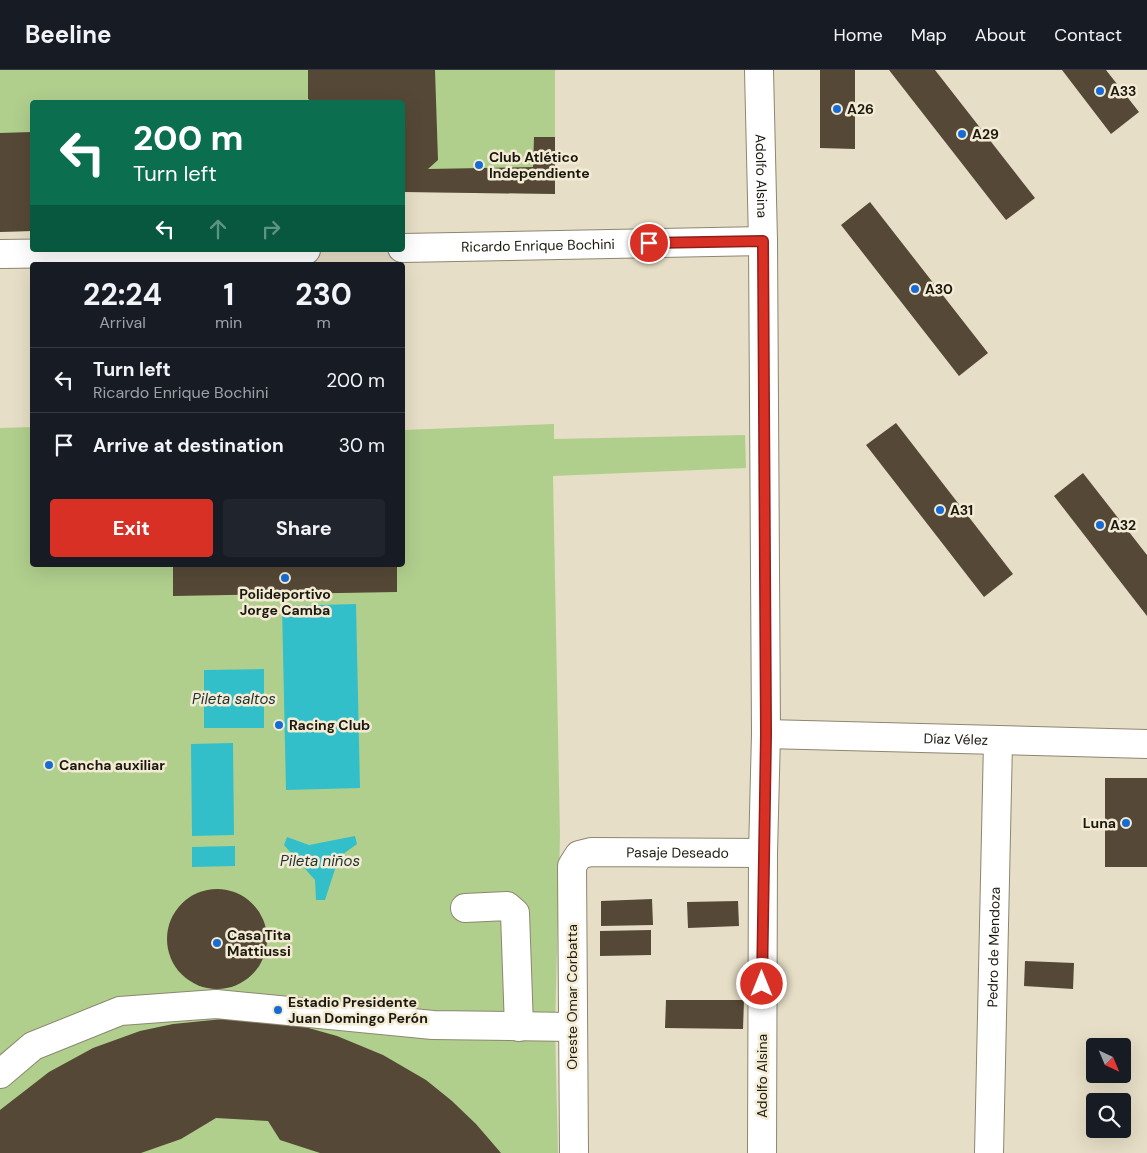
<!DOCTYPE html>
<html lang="en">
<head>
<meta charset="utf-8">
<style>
	:root { --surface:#171b24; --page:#20242c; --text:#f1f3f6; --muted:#9ea1a6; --line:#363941; --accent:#d93025 }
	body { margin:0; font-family:"DM Sans",sans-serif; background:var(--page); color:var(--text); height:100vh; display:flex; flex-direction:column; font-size:19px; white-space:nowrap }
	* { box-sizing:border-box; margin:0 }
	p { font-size:16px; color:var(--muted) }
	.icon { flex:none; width:28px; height:28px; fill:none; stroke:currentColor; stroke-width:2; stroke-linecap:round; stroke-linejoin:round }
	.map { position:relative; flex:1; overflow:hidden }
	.drawer { position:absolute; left:30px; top:192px; width:375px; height:305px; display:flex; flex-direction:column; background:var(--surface); border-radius:5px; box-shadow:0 5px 20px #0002 }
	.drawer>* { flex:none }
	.hud { position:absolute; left:30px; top:30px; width:375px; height:152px; border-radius:5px; box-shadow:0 5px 20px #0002; background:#0b6e4f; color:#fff; overflow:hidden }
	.needle { width:32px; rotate:136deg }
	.tools { position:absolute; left:1086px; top:968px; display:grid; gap:10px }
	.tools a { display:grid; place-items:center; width:45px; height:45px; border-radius:5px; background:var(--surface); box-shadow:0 5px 20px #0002; font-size:25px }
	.pin { position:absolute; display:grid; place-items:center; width:42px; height:42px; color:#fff; margin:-21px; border:2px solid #fff; border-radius:50%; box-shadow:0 1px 5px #0007 }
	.me { position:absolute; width:55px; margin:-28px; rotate:0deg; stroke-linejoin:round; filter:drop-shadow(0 0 4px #0008) }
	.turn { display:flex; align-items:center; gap:18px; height:105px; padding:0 20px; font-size:22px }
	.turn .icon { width:65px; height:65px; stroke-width:2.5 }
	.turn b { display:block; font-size:35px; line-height:42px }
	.lanes { display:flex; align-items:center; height:48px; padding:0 20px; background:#0003; justify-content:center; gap:25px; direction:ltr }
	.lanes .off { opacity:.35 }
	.eta { display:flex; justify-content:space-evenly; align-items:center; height:85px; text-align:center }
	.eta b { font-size:30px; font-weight:700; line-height:35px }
	.primary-button { display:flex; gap:10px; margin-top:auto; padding:10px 20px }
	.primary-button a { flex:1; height:58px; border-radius:5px; background:var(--accent); color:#fff; font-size:20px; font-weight:700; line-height:58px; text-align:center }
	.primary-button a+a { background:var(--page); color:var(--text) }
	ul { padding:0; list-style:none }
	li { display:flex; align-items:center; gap:15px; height:65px; padding:0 20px; border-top:1px solid var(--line) }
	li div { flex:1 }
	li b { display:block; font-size:19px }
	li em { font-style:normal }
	header { display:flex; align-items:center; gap:30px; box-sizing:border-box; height:70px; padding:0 25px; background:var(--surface); border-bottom:1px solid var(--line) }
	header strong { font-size:24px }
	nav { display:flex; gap:28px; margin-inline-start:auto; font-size:18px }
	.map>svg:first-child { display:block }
	.green { fill:#b0cf8d }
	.water { fill:#32bfca }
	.building { fill:#554836 }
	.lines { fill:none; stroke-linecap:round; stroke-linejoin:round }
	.minor-casing { stroke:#8d8670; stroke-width:30 }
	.minor { stroke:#fff; stroke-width:28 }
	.route-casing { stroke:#8d1f18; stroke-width:12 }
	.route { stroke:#d93025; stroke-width:9 }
	.poi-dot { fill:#176bd5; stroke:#f3ebd3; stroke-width:2 }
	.labels { text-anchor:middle; stroke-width:5; stroke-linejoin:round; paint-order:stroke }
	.poi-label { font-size:14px; font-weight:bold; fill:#1b180f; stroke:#f3ebd3; text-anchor:start }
	.street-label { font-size:14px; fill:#1b180f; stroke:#f3ebd3 }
	.water-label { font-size:15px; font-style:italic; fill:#1b3133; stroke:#f3ebd3 }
</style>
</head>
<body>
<header>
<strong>Beeline</strong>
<nav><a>Home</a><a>Map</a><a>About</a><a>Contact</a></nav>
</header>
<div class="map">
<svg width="1147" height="1083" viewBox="0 0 1147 1083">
	<rect width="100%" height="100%" fill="#e6dec6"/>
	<!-- green -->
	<g class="green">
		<polygon points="0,0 555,0 555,124 405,122 403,123 402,32 32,32 32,161 0,162"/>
		<polygon points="554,354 554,369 745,365 746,398 553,406 560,766 555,957 558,1083 0,1083 0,358 32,357 32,495 402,495 403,360"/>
	</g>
	<!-- water -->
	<g class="water">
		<polygon points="356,534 360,718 286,720 282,536"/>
		<polygon points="264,599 264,658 204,658 204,600"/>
		<polygon points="233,673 234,765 192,766 191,674"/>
		<polygon points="355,766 357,774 339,787 325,830 316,830 315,810 284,775 287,767 309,775"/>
		<polygon points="235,776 235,796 192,797 192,777"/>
	</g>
	<!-- building -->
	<g class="building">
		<polygon points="308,0 435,0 438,90 428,99 533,97 534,67 555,67 555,124 405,122 402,123 402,32 313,32 308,29"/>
		<polygon points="820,0 855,0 855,79 820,78"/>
		<polygon points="889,0 935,0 1035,128 1006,150"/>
		<polygon points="1062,0 1106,0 1139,42 1111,64"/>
		<polygon points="32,62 32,161 0,162 0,63"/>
		<polygon points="870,132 988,283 959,306 841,155"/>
		<polygon points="896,353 1013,504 984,527 866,375"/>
		<polygon points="1083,403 1147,485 1147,546 1054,426"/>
		<polygon points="173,495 397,495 397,522 173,526"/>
		<rect x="1105" y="708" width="42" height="89"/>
		<circle cx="217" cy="869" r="50"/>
		<polygon points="652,829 653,855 601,856 601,831"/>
		<polygon points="738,831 739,856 688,858 687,832"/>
		<polygon points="651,860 651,885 600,886 600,861"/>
		<polygon points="1025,891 1074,893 1073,919 1024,916"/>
		<polygon points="666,930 744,930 743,959 665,958"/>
		<polygon points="223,949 289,954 305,957 337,966 383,985 426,1010 452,1031 476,1054 501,1083 320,1083 280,1070 268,1051 216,1048 181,1069 141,1083 0,1083 0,1040 49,1002 93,978 140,961 173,954"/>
	</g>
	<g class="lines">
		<defs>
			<g id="minor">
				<path id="s1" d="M 759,0 L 763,171 L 766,664 L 763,783 L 762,1083"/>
				<path id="s2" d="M 402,178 L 763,171"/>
				<polyline points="0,184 306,180"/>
				<path id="s3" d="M 766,664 L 1147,674"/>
				<polyline points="465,838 507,836 515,843 519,957"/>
				<polyline points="0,1004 33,976 120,941 216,934 433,955 572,957"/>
				<path id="s4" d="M 574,1083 L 572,796 L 579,785 L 591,782 L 763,783"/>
				<path id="s5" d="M 989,1083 L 998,672"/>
			</g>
		</defs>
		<!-- minor casing -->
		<use href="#minor" class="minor-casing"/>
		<!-- minor -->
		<use href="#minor" class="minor"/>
	</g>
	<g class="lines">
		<defs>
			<polyline id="route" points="649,173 763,171 766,664 762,914"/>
		</defs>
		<!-- route casing -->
		<use href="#route" class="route-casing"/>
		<!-- route -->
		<use href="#route" class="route"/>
	</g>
	<!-- markers -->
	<g class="poi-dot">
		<circle cx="1100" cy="21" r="5"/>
		<circle cx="837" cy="39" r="5"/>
		<circle cx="962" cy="64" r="5"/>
		<circle cx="479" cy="95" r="5"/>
		<circle cx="915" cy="219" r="5"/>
		<circle cx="940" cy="440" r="5"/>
		<circle cx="1100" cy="455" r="5"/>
		<circle cx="285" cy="508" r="5"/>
		<circle cx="279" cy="655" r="5"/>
		<circle cx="49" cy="695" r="5"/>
		<circle cx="1126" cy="753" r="5"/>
		<circle cx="217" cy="873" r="5"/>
		<circle cx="278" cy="940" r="5"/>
	</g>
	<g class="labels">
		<!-- poi labels -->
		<g class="poi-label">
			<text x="1110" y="26">A33</text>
			<text x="847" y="44">A26</text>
			<text x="972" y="69">A29</text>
			<text x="489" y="92">Club Atlético<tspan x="489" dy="16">Independiente</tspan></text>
			<text x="925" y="224">A30</text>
			<text x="950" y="445">A31</text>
			<text x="1110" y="460">A32</text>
			<text x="285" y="529" text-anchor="middle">Polideportivo<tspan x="285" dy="16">Jorge Camba</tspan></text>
			<text x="289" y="660">Racing Club</text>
			<text x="59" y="700">Cancha auxiliar</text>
			<text x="1116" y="758" text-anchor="end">Luna</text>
			<text x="227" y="870">Casa Tita<tspan x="227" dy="16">Mattiussi</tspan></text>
			<text x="288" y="937">Estadio Presidente<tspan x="288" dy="16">Juan Domingo Perón</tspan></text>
		</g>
		<!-- street labels -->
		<g class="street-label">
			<text dy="5" stroke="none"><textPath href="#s1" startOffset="106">Adolfo Alsina</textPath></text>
			<text dy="5" stroke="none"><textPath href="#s2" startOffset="136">Ricardo Enrique Bochini</textPath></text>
			<text dy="5" stroke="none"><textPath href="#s3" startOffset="190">Díaz Vélez</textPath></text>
			<text dy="5" stroke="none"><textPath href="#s4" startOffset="399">Pasaje Deseado</textPath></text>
			<text dy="5" stroke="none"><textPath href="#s5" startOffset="206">Pedro de Mendoza</textPath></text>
			<text transform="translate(572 927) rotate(-90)" y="5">Oreste Omar Corbatta</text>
			<text transform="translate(762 1006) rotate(-90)" y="5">Adolfo Alsina</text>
		</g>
		<!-- water labels -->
		<g class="water-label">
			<text x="234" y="634">Pileta saltos</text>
			<text x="320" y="796">Pileta niños</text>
		</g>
	</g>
</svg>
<div class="tools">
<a><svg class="needle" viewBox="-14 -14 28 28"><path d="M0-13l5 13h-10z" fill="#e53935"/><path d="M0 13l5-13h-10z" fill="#9ea1a6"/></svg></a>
<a><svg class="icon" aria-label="search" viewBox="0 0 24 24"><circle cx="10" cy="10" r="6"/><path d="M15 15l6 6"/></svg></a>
</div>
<div class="pin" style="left:649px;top:173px;background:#d93025"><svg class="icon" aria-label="arrive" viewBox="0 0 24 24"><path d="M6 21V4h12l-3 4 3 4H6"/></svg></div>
<svg class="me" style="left:762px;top:914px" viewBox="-20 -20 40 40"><circle r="17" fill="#d93025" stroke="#fff" stroke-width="3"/><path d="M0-11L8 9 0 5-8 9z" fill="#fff"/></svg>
<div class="hud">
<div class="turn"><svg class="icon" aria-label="left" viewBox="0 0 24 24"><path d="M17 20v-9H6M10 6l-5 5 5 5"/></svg><div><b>200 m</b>Turn left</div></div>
<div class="lanes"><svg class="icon" aria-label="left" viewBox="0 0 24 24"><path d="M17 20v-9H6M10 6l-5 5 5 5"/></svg><svg class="icon off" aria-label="ahead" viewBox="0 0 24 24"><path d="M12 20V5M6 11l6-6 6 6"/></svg><svg class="icon off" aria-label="right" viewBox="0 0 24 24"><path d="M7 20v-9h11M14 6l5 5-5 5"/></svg></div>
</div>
<section class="drawer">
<div class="eta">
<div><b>22:24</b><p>Arrival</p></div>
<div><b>1</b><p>min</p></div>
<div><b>230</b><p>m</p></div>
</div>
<ul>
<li><svg class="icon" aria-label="left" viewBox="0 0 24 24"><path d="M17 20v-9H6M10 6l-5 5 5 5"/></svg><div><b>Turn left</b><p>Ricardo Enrique Bochini</p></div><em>200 m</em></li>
<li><svg class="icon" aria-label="arrive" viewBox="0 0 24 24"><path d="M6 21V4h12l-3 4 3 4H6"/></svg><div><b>Arrive at destination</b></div><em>30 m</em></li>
</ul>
<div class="primary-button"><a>Exit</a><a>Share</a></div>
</section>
</div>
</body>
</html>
